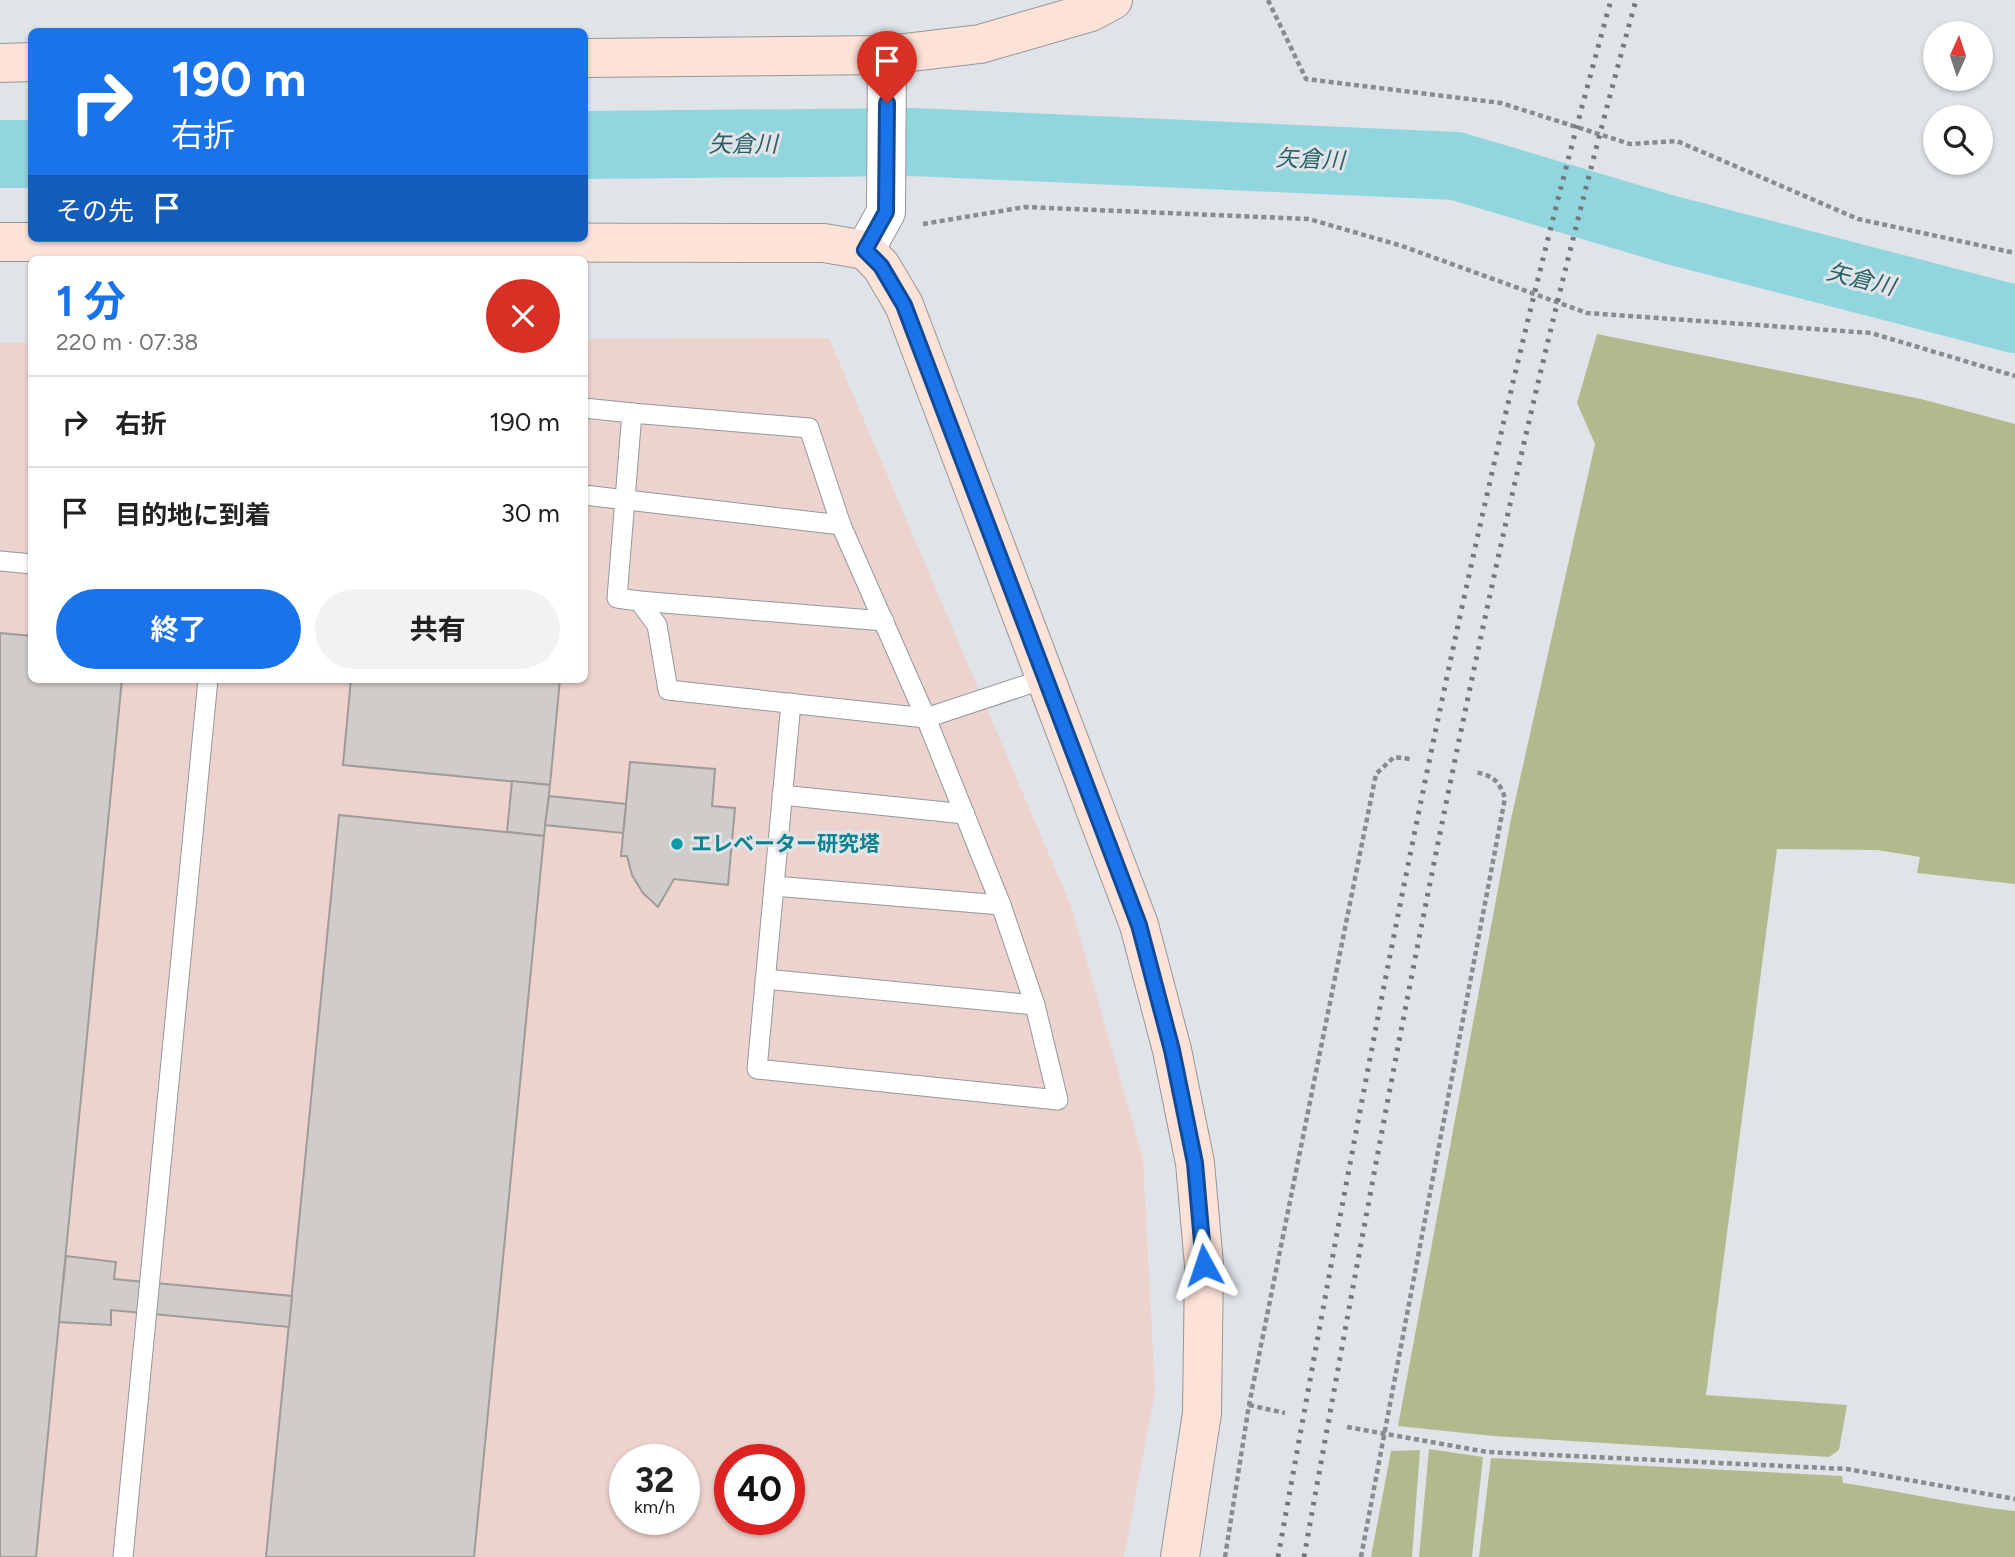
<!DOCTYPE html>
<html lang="ja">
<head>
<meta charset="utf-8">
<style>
	:root { --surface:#fff; --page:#f2f2f2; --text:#222; --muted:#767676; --line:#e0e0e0; --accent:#1a73e8 }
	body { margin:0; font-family:Figtree,"Noto Sans JP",sans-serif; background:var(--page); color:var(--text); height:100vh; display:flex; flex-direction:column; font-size:26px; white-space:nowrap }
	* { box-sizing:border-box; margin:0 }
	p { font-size:23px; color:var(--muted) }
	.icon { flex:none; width:38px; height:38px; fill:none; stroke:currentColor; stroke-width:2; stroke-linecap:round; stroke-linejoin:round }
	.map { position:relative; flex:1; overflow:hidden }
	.drawer { position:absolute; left:28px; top:256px; width:560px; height:427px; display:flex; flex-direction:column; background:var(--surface); border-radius:10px; box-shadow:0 2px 5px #0004 }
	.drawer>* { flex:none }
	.hud { position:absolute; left:28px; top:28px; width:560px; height:214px; border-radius:10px; box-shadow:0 2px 5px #0004; background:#1a73e8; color:#fff; overflow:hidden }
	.needle { width:46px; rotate:3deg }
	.fabs { position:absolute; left:1923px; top:21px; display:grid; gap:14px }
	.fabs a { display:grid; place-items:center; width:70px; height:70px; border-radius:50%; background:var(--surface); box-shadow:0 2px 5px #0004; font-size:35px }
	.speed { position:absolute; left:609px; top:1444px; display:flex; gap:14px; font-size:35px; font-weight:700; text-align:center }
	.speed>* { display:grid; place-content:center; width:91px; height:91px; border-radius:50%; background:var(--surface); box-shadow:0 2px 5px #0004; line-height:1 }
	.speed small { font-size:18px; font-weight:400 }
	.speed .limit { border:10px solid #d22; background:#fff; color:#111 }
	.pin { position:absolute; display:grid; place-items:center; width:60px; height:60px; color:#fff; margin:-72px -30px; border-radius:50% 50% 50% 0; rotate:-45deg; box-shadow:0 0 7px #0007 }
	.pin .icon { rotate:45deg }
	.me { position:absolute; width:77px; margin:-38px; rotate:355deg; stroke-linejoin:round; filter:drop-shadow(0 0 5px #0008) }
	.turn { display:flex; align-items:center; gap:24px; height:147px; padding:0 28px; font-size:32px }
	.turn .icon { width:91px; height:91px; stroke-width:2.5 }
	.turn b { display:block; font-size:49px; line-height:60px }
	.then { display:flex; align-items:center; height:66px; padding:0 28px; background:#0003; gap:14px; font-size:26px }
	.round { display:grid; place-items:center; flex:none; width:74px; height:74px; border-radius:37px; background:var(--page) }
	.headline { display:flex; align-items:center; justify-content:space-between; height:119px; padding:0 28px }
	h1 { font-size:42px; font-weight:700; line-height:52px; color:var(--accent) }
	.primary-button { display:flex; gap:14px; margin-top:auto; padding:14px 28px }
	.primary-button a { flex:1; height:80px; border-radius:42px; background:var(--accent); color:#fff; font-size:28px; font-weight:700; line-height:80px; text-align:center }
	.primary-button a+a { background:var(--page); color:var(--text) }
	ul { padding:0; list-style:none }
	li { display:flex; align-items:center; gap:21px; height:91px; padding:0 28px; border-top:2px solid var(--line) }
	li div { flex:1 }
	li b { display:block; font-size:26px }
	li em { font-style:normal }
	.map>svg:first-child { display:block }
	.industrial { fill:#edd3ce; fill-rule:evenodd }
	.green { fill:#b2ba8d }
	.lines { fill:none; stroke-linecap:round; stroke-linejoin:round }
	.river { stroke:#91d6de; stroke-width:68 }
	.building { fill:#d0ccc9; stroke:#9f9b98; stroke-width:2 }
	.lane-casing { stroke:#94979b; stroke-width:21 }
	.street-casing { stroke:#94979b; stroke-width:40 }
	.secondary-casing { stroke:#94979b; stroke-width:40 }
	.path { stroke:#898b8e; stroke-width:4.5; stroke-dasharray:5 3.5; stroke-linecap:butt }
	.lane { stroke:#fff; stroke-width:19 }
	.street { stroke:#fff; stroke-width:38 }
	.secondary { stroke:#fce2d7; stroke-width:38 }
	.rail { stroke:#75787a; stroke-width:5; stroke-dasharray:3.5 7; stroke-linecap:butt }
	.route-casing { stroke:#114b97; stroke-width:18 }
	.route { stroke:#1a73e8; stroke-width:12 }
	.culture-dot { fill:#0f9aa8; stroke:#e0e4e8; stroke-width:2.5 }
	.labels { text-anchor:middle; stroke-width:6; stroke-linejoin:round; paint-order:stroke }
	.culture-label { font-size:21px; font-weight:bold; fill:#0d838f; stroke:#e0e4e8; text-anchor:start }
	.water-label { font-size:23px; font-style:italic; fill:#286168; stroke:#e0e4e8 }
</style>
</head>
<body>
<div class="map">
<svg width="2015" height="1557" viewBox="0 0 2015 1557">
	<rect width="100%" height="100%" fill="#e0e4e8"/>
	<!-- industrial -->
	<path class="industrial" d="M 829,338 L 1071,906 L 1143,1159 L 1155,1391 L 1124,1557 L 0,1557 L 0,343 L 31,343 L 32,679 L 584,679 L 585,339 ZM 625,1460 L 684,1460 L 684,1519 L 625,1519 ZM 730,1460 L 789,1460 L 789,1519 L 730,1519 Z"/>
	<!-- green -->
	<g class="green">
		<polygon points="1597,334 1921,399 2015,424 2015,884 1917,873 1920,857 1877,850 1777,849 1706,1395 1847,1405 1839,1450 1829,1457 1493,1436 1398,1426 1511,819 1595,444 1577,403"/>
		<polygon points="1429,1449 1483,1457 1472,1557 1419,1557"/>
		<polygon points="1420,1450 1412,1557 1371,1557 1391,1451"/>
		<path d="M 1491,1458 L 1842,1476 L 1843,1483 C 1901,1491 1957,1505 2015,1511 L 2015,1557 L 1479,1557 Z"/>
	</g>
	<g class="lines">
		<!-- river -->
		<g class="river">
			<polyline points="584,145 913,142 1456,166 1671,230 2015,319"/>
			<polyline points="0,154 32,154"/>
		</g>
	</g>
	<!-- building -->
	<g class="building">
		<polygon points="0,633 32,636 32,679 122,679 36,1557 0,1557"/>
		<polygon points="351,679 560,679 550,785 343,765"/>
		<polygon points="630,762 715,769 712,806 735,808 728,885 674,879 658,907 643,893 632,875 627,856 621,856"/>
		<polygon points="512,781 550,785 544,836 507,832"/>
		<polygon points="549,796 626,804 623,833 545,825"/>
		<polygon points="339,815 544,836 474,1557 266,1557"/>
		<polygon points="66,1256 116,1262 114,1279 292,1296 289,1327 111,1310 111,1325 59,1322"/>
	</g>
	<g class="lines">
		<defs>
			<g id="lane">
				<polyline points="584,408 632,413"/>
				<polygon points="632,413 809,428 841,525 926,718 668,690 657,625 639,601 617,598"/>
				<polyline points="584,495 841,525"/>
				<polyline points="0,561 32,564"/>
				<polyline points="639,601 884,621"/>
				<polyline points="791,703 757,1069 1058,1100 1035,1005 1001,905 926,718 1044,679"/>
				<polyline points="782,795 965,814"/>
				<polyline points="774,886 1001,905"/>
				<polyline points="765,979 1035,1005"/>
				<polyline points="123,1557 208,679"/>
			</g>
			<polyline id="street" points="865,250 886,212 887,55"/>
			<g id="secondary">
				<polyline points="584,58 887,55 980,44 1091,12 1113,0"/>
				<polyline points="0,63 32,62"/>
				<polyline points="0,242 824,243 865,250 881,266 904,305 1139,925 1172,1050 1195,1163 1204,1265 1202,1413 1180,1557"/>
			</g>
		</defs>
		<!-- lane casing -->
		<use href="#lane" class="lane-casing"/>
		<!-- street casing -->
		<use href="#street" class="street-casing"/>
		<!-- secondary casing -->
		<use href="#secondary" class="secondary-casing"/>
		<!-- path -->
		<g class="path">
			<polyline points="1268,0 1306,79 1501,103 1630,144 1677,141 1858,219 2015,253"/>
			<polyline points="923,224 1025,207 1309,219 1402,246 1587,313 1871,333 2015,376"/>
			<polyline points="1249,1405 1285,1413"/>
			<polyline points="1347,1427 1487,1452 1847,1469 2015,1499"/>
			<polyline points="1225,1557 1249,1405 1376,774 1394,757 1410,759"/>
			<path d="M 1361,1557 L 1505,798 C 1499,780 1492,775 1474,772"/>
		</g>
		<!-- lane -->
		<use href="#lane" class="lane"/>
		<!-- street -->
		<use href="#street" class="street"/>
		<!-- secondary -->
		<use href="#secondary" class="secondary"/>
		<!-- rail -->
		<g class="rail">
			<path d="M 1278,1557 C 1372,1035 1469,511 1611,0"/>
			<path d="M 1304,1557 C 1398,1035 1494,511 1636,0"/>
		</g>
	</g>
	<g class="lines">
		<defs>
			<polyline id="route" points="887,103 886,212 865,250 881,266 904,305 1139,925 1172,1050 1195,1163 1204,1265"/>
		</defs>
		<!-- route casing -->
		<use href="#route" class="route-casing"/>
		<!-- route -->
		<use href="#route" class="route"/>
	</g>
	<!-- markers -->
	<circle class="culture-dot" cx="677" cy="844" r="7"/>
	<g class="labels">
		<!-- culture labels -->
		<g class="culture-label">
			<text x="691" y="851">エレベーター研究塔</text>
		</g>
		<!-- water labels -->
		<g class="water-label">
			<text x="743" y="152">矢倉川</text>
			<text transform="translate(1310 159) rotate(2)" y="8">矢倉川</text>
			<text transform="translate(1861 279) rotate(14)" y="8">矢倉川</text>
		</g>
	</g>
</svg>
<div class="fabs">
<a><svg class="needle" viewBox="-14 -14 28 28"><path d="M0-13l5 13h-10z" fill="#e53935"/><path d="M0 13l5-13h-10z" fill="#767676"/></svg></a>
<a><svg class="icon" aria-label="search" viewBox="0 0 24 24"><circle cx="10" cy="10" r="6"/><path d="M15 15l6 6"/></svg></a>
</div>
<div class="speed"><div>32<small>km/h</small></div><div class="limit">40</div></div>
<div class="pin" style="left:887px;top:103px;background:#d93025"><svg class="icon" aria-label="arrive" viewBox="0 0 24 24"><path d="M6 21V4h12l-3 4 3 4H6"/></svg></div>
<svg class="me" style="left:1204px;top:1265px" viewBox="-20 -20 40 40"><path d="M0-17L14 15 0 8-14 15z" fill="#1a73e8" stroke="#fff" stroke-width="4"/></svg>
<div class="hud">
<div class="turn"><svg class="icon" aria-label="right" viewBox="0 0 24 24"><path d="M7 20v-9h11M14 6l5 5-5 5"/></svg><div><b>190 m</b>右折</div></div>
<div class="then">その先<svg class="icon" aria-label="arrive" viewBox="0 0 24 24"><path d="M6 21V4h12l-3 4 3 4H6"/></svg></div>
</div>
<section class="drawer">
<div class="headline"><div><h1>1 分</h1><p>220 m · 07:38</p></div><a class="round" style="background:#d93025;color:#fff"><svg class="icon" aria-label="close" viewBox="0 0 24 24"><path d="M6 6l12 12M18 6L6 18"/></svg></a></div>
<ul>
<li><svg class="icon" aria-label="right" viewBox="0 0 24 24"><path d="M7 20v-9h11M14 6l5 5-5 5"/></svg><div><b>右折</b></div><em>190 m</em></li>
<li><svg class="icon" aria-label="arrive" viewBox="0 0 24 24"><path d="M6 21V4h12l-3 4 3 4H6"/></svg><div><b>目的地に到着</b></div><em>30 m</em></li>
</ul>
<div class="primary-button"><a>終了</a><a>共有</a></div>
</section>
</div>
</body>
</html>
